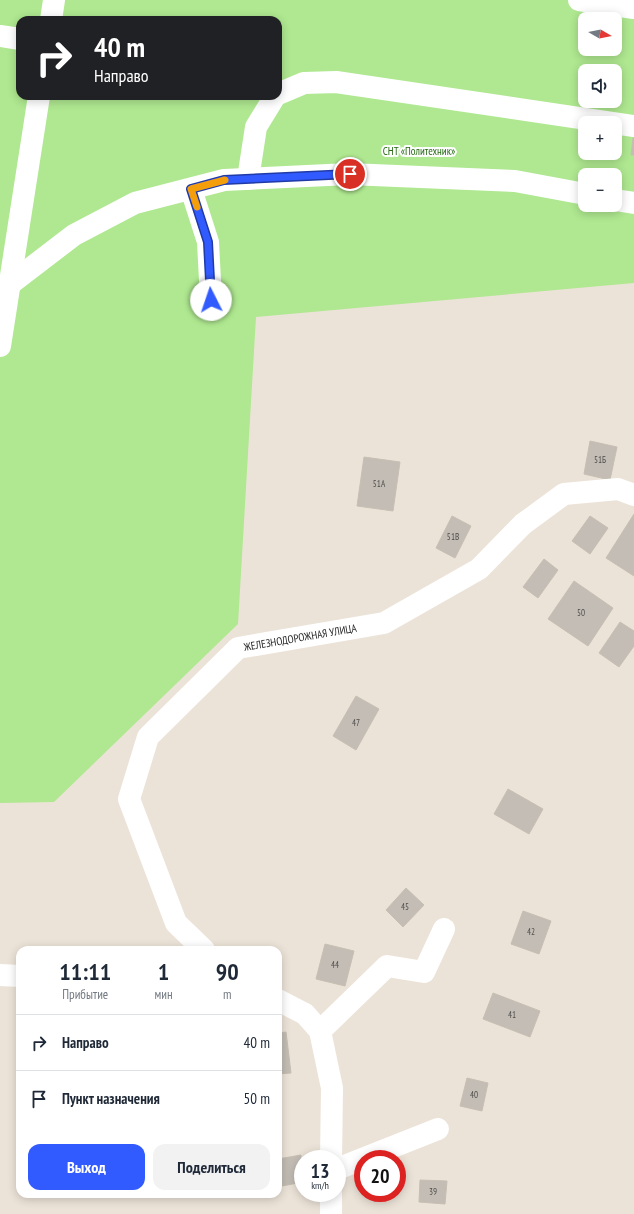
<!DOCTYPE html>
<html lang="ru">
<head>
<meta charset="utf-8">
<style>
	:root { --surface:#fff; --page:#f2f2f3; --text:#1f2937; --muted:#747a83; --line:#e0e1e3; --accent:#325bff }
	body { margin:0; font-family:"PT Sans Narrow",sans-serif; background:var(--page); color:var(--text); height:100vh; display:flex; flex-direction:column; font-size:15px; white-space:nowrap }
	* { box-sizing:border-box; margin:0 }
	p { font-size:13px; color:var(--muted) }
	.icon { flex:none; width:22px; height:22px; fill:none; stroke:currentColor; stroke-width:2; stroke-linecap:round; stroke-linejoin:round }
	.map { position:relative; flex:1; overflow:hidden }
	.sheet { position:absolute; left:16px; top:946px; width:266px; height:252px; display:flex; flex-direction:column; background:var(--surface); border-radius:12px; box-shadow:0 2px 10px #0003 }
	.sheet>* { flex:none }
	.banner { position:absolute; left:16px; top:16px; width:266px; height:84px; border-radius:12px; box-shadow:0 2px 10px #0003; background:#202124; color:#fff; overflow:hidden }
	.needle { width:26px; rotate:99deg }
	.buttons { position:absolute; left:578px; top:12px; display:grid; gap:8px }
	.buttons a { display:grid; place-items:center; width:44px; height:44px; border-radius:8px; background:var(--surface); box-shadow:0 2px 10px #0003; font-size:20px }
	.speed { position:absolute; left:294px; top:1150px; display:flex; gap:8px; font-size:20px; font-weight:700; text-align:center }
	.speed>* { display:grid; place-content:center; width:52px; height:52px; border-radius:50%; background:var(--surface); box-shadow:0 2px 10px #0003; line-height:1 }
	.speed small { font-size:10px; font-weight:400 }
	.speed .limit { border:6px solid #d22; background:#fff; color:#111 }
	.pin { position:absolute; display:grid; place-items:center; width:34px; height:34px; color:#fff; margin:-17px; border:2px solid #fff; border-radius:50%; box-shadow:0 1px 4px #0007 }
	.me { position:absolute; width:44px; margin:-22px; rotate:356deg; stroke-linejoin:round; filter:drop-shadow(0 0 3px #0008) }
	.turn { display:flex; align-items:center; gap:14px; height:84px; padding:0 12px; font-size:18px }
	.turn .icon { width:52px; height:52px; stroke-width:2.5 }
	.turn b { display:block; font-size:28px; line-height:34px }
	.eta { display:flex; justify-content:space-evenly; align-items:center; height:68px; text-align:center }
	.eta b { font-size:24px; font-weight:600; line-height:28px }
	.cta { display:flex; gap:8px; margin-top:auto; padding:8px 12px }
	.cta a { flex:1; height:46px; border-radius:12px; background:var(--accent); color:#fff; font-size:16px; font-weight:600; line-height:46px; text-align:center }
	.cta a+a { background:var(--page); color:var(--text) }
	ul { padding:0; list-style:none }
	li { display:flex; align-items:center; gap:12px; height:56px; padding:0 12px; border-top:1px solid var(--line) }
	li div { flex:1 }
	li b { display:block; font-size:15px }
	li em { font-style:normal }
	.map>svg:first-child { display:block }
	.green { fill:#afe890; fill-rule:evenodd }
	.building { fill:#c3bdb5; stroke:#c7bfb2 }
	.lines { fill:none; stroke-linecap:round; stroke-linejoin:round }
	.minor { stroke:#fff; stroke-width:22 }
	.route-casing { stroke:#203ba6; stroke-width:10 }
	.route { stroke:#325bff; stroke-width:7 }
	.slow { stroke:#f59e0b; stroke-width:7 }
	.labels { text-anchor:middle; stroke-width:4; stroke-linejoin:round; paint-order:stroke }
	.number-label { font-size:9px; fill:#4f4d4b }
	.park-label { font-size:11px; fill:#276914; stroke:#fff }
	.street-label { font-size:11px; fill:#282828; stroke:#fff }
</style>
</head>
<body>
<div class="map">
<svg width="634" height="1214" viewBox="0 0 634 1214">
	<rect width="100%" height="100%" fill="#ece3d8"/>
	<!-- green -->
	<path class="green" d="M 0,0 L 634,0 L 634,283 L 256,317 L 238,624 L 54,802 L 0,803 ZM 585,19 L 615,19 L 615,49 L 585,49 ZM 20,20 L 278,20 L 278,96 L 20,96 ZM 585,71 L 615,71 L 615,101 L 585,101 ZM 585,123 L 615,123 L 615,153 L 585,153 ZM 585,175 L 615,175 L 615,205 L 585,205 Z"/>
	<!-- building -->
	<g class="building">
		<polygon points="633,138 634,138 634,155 631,155"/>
		<polygon points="590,441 617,447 610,480 584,474"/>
		<polygon points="364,457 400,462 393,511 357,506"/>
		<polygon points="634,514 634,576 606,558"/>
		<polygon points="452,516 471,526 455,558 436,548"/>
		<polygon points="590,516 608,528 590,554 572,541"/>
		<polygon points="544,559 558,570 538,598 523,587"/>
		<polygon points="574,581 613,608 588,646 548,619"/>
		<polygon points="620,622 634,631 634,646 619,667 599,653"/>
		<polygon points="356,696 379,709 356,750 333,736"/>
		<polygon points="508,789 543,809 529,834 494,814"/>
		<polygon points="406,888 424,905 403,927 386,910"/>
		<polygon points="523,911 551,921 539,954 511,944"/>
		<polygon points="325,944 354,951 345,986 316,979"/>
		<polygon points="493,993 540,1011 530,1037 483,1019"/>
		<polygon points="286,1032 291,1073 278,1074 278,1033"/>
		<polygon points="467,1078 488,1083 482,1111 460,1106"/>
		<polygon points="301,1155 303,1182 282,1186 278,1159"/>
		<polygon points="420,1180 447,1181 445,1204 419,1202"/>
	</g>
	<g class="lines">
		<!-- minor -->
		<g class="minor">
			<polyline points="579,0 634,8"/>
			<polyline points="51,20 54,0"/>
			<polyline points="0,36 20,39"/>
			<polyline points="278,94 304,83 336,82 634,126"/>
			<polyline points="248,179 256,127 275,96"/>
			<polyline points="191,189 208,242 211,300"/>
			<polyline points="615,200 634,203"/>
			<polyline points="10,284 74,235 135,203 224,180 349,174 515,181 585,194"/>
			<polyline points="0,346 39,96"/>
			<path id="s1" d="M 204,950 L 176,923 L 129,799 L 148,737 L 238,648 L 384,623 L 479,569 L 523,524 L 564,494 L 618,489 L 634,495"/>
			<polyline points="0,975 20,976"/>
			<polyline points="278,1000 305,1014 320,1031 332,1088 331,1159"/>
			<polyline points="320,1031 387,966 424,972 444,929"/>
			<polyline points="337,1169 438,1129"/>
			<polyline points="331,1214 331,1193"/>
		</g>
	</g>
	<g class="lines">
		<defs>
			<polyline id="route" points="211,300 208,242 191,189 224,180 350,174"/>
		</defs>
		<!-- route casing -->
		<use href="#route" class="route-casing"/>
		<!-- route -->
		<use href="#route" class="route"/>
		<!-- slow -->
		<polyline class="slow" points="197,207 191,189 225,180"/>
	</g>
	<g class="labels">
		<!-- number labels -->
		<g class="number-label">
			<text x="600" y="463">51Б</text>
			<text x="379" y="487">51А</text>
			<text x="453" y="540">51В</text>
			<text x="581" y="616">50</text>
			<text x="356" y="726">47</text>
			<text x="405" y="910">45</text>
			<text x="531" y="935">42</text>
			<text x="335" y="968">44</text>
			<text x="512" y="1018">41</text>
			<text x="474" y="1098">40</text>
			<text x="433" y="1195">39</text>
		</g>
		<!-- park labels -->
		<g class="park-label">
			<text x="419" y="155">СНТ «Политехник»</text>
		</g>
		<!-- street labels -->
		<g class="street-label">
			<text dy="4" stroke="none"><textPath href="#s1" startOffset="426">ЖЕЛЕЗНОДОРОЖНАЯ УЛИЦА</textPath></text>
		</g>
	</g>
</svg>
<div class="buttons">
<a><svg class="needle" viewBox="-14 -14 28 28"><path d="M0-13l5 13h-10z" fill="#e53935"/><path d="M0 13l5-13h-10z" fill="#747a83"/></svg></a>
<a><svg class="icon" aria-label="sound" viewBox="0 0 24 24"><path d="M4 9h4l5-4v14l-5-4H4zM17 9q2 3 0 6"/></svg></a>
<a>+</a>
<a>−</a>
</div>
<div class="speed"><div>13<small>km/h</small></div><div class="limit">20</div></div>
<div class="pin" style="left:350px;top:174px;background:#d93025"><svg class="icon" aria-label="arrive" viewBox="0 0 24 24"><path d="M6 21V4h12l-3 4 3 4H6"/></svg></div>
<svg class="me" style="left:211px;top:300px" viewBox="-20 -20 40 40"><circle r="19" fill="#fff"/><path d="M0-13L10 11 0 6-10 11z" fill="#325bff"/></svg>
<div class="banner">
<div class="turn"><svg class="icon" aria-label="right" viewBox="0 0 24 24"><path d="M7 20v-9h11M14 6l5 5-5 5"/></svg><div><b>40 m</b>Направо</div></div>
</div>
<section class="sheet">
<div class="eta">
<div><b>11:11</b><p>Прибытие</p></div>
<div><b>1</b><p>мин</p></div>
<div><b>90</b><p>m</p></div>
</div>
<ul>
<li><svg class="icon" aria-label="right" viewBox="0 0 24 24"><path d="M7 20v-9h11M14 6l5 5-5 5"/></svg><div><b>Направо</b></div><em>40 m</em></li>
<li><svg class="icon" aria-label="arrive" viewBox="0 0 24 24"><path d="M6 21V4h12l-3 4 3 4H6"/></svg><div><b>Пункт назначения</b></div><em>50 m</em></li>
</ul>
<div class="cta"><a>Выход</a><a>Поделиться</a></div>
</section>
</div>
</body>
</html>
